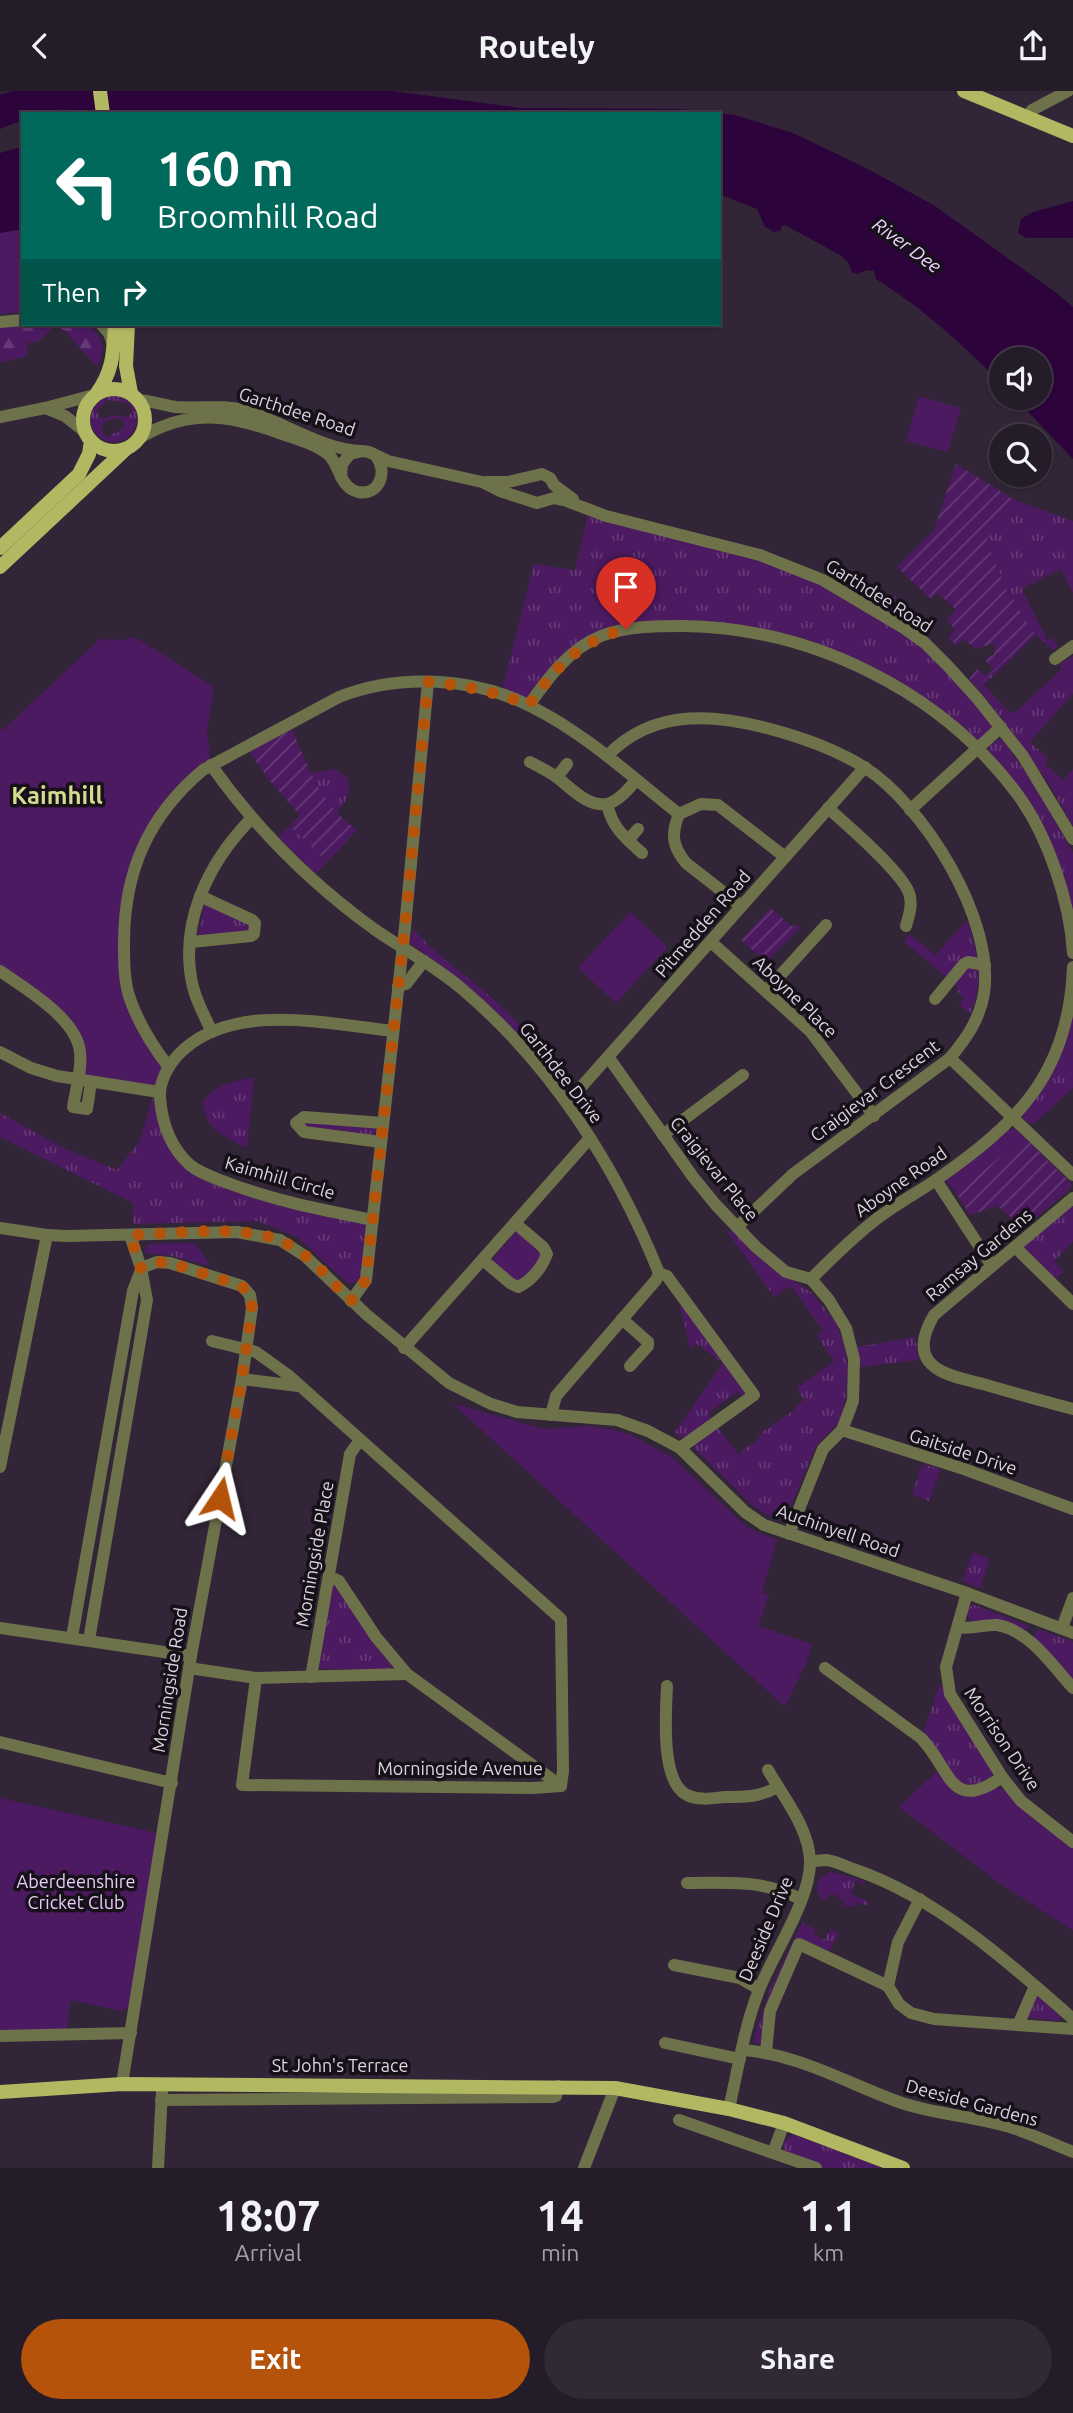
<!DOCTYPE html>
<html lang="en">
<head>
<meta charset="utf-8">
<style>
	:root { --surface:#251c29; --page:#312935; --text:#f1f3f6; --muted:#a3a1a8; --line:#423a46; --accent:#b45309 }
	body { margin:0; font-family:Ubuntu,sans-serif; background:var(--page); color:var(--text); height:100vh; display:flex; flex-direction:column; font-size:26px; white-space:nowrap }
	* { box-sizing:border-box; margin:0 }
	p { font-size:23px; color:var(--muted) }
	.icon { flex:none; width:38px; height:38px; fill:none; stroke:currentColor; stroke-width:2; stroke-linecap:round; stroke-linejoin:round }
	.map { position:relative; height:2077px; overflow:hidden }
	.panel { display:flex; flex-direction:column; background:var(--surface); flex:1 }
	.panel>* { flex:none }
	.banner { position:absolute; left:21px; top:21px; width:700px; height:214px; border-radius:0px; box-shadow:0 2px 5px #0004,0 0 0 2px var(--line); background:#00695c; color:#fff; overflow:hidden }
	.fabs { position:absolute; left:989px; top:256px; display:grid; gap:14px }
	.fabs a { display:grid; place-items:center; width:63px; height:63px; border-radius:50%; background:var(--surface); box-shadow:0 2px 5px #0004,0 0 0 2px var(--line); font-size:35px }
	.pin { position:absolute; display:grid; place-items:center; width:60px; height:60px; color:#fff; margin:-72px -30px; border-radius:50% 50% 50% 0; rotate:-45deg; box-shadow:0 0 7px #0007 }
	.pin .icon { rotate:45deg }
	.me { position:absolute; width:77px; margin:-38px; rotate:10deg; stroke-linejoin:round; filter:drop-shadow(0 0 5px #0008) }
	.turn { display:flex; align-items:center; gap:24px; height:147px; padding:0 21px; font-size:32px }
	.turn .icon { width:91px; height:91px; stroke-width:2.5 }
	.turn b { display:block; font-size:49px; line-height:60px }
	.then { display:flex; align-items:center; height:66px; padding:0 21px; background:#0003; gap:14px; font-size:26px }
	.eta { display:flex; justify-content:space-evenly; align-items:center; height:119px; text-align:center }
	.eta b { font-size:42px; font-weight:600; line-height:49px }
	.action { display:flex; gap:14px; margin-top:auto; padding:14px 21px }
	.action a { flex:1; height:80px; border-radius:42px; background:var(--accent); color:#fff; font-size:28px; font-weight:600; line-height:80px; text-align:center }
	.action a+a { background:var(--page); color:var(--text) }
	header { display:flex; justify-content:space-between; align-items:center; height:91px; padding:0 21px; background:var(--surface); font-size:32px; font-weight:600 }
	.map>svg:first-child { display:block }
	.grass { fill:url(#grass-tufts); fill-rule:evenodd }
	.forest { fill:url(#forest-firs) }
	.park { fill:#4c1a60 }
	.garden { fill:url(#garden-furrows) }
	.water { fill:#2d033c }
	.lines { fill:none; stroke-linecap:round; stroke-linejoin:round }
	.minor { stroke:#6e724a; stroke-width:12 }
	.major { stroke:#b2b862; stroke-width:14 }
	.route { stroke:#b45309; stroke-width:12; stroke-dasharray:0 21.6 }
	.labels { text-anchor:middle; stroke-width:7; stroke-linejoin:round; paint-order:stroke }
	.street-label { font-size:18px; fill:#dcd4e0; stroke:#161119 }
	.park-label { font-size:18px; fill:#e9cdf7; stroke:#161119 }
	.water-label { font-size:19px; font-style:italic; fill:#f0d4fe; stroke:#161119 }
	.district-label { font-size:24px; font-weight:bold; fill:#d4db8d; stroke:#161119 }
</style>
</head>
<body>
<header><svg class="icon" aria-label="back" viewBox="0 0 24 24"><path d="M15 5l-7 7 7 7"/></svg>Routely<svg class="icon" aria-label="share" viewBox="0 0 24 24"><path d="M12 15V3M7 8l5-5 5 5M5 13v7h14v-7"/></svg></header>
<div class="map">
<svg width="1073" height="2077" viewBox="0 0 1073 2077">
	<defs>
		<pattern id="grass-tufts" width="24" height="20" patternUnits="userSpaceOnUse" patternTransform="scale(1.75)"><rect width="24" height="20" fill="#4c1a60"/><path d="M3 7l-1-3M5 7V3M7 7l1-3M15 17l-1-3M17 17v-4M19 17l1-3" fill="none" stroke="#653a76"/></pattern>
		<pattern id="forest-firs" width="22" height="20" patternUnits="userSpaceOnUse" patternTransform="scale(1.75)"><rect width="22" height="20" fill="#4c1a60"/><path d="M5 1l3.5 6h-7zM16 11l3.5 6h-7z" fill="#653a76"/></pattern>
		<pattern id="garden-furrows" width="10" height="10" patternUnits="userSpaceOnUse" patternTransform="scale(1.75)"><rect width="10" height="10" fill="#4c1a60"/><path d="M-1 1l2-2M0 10L10 0M9 11l2-2" fill="none" stroke="#653a76"/></pattern>
	</defs>
	<rect width="100%" height="100%" fill="#312537"/>
	<!-- grass -->
	<g class="grass">
		<path d="M 113,304 C 152,309 138,360 107,350 C 99,347 94,342 92,335 C 86,319 98,307 113,304 ZM 108,309 L 128,312 L 132,320 L 128,326 L 112,324 L 107,327 L 99,327 L 97,319 ZM 120,327 L 125,333 L 118,342 L 112,342 L 109,346 L 104,344 L 102,340 L 104,330 Z"/>
		<path d="M 1015,409 L 1073,430 L 1073,502 L 1061,478 L 1022,498 L 1047,549 L 1053,547 L 1058,555 L 1053,559 L 1036,544 L 984,594 L 1007,619 L 1014,622 L 1062,578 L 1059,574 L 1073,565 L 1073,602 L 1030,651 L 1048,667 L 1046,674 L 1063,689 L 1073,678 L 1073,735 C 1046,685 1014,641 977,597 L 1034,542 L 1006,497 L 986,450 Z"/>
		<polygon points="589,418 778,470 904,537 1001,636 979,657 940,626 815,558 678,535 589,551 529,614 501,603 534,473 575,479"/>
		<polygon points="999,648 1003,649 1031,689 1073,762 1073,841 1048,751 988,662 990,654"/>
		<path d="M 335,678 L 346,686 C 353,699 346,712 336,722 L 319,701 L 311,682 Z"/>
		<polygon points="290,735 327,771 316,783 278,746"/>
		<polygon points="205,811 249,830 251,839 198,845"/>
		<path d="M 968,829 C 977,863 985,890 970,923 L 959,914 L 964,907 L 957,900 L 956,894 L 904,851 L 910,843 L 935,864 Z"/>
		<path d="M 413,838 C 440,868 474,890 503,917 C 528,941 548,970 573,994 L 570,999 L 564,998 C 543,973 523,947 500,924 C 472,897 441,875 410,852 Z"/>
		<polygon points="1073,916 1073,997 1033,1033 1023,1028 1023,1022"/>
		<path d="M 249,987 L 254,987 L 247,1057 C 226,1047 204,1038 203,1011 C 214,994 231,992 249,987 Z"/>
		<polygon points="153,1005 164,1045 185,1074 369,1132 364,1186 359,1191 348,1192 297,1146 257,1130 133,1133 133,1112 0,1046 0,1022 66,1058 117,1079 140,1050"/>
		<polygon points="302,1031 376,1034 375,1046 302,1035"/>
		<polygon points="1016,1038 1024,1046 956,1102 946,1089 1007,1039"/>
		<polygon points="1073,1113 1073,1150 1054,1171 1064,1180 1053,1191 1022,1155"/>
		<polygon points="732,1139 763,1170 812,1202 836,1232 844,1254 848,1276 846,1305 839,1331 816,1355 788,1422 777,1429 754,1416 695,1358 694,1354 718,1337 738,1363 758,1349 760,1343 793,1320 796,1315 804,1309 797,1297 834,1270 817,1245 823,1240 791,1195 774,1206 728,1142"/>
		<polygon points="186,1152 197,1154 210,1175 172,1165 145,1162 144,1160 148,1153"/>
		<polygon points="680,1215 687,1217 746,1301 743,1307 738,1300 709,1322 711,1326 709,1331 685,1348 674,1342 723,1272 697,1253 690,1257"/>
		<polygon points="915,1246 918,1269 859,1276 856,1256"/>
		<polygon points="922,1373 941,1378 929,1410 912,1404"/>
		<polygon points="973,1461 990,1468 980,1497 962,1490"/>
		<polygon points="337,1495 393,1573 390,1578 319,1578 332,1496"/>
		<polygon points="972,1513 1029,1535 1027,1538 1022,1539 976,1533 970,1529 966,1522"/>
		<polygon points="1039,1538 1073,1551 1073,1592 1034,1549 1035,1542"/>
		<polygon points="939,1594 943,1596 991,1676 992,1684 986,1693 965,1696 954,1688 923,1643"/>
		<polygon points="831,1781 865,1790 863,1793 856,1789 850,1802 868,1811 866,1815 857,1811 854,1817 848,1814 842,1816 845,1811 840,1809 838,1803 832,1805 829,1803 826,1808 821,1810 816,1797 820,1786"/>
		<polygon points="802,1831 815,1838 814,1841 818,1846 824,1849 831,1838 839,1842 829,1861 800,1847 775,1901 763,1954 753,1951 770,1898"/>
		<polygon points="1037,1904 1061,1926 1060,1930 1027,1927"/>
		<polygon points="793,2043 882,2077 824,2077 785,2063 783,2051"/>
	</g>
	<!-- forest -->
	<path class="forest" d="M 35,233 L 90,234 C 103,250 106,257 97,276 L 64,239 L 54,236 L 39,250 L 27,252 L 27,265 L 0,271 L 0,236 Z"/>
	<!-- park -->
	<g class="park">
		<polygon points="23,138 23,221 0,223 0,142"/>
		<polygon points="919,305 961,317 948,361 906,350"/>
		<polygon points="135,546 214,596 207,640 211,674 161,721 127,810 128,903 168,975 159,1001 77,988 76,947 0,880 0,637 3,639 100,548 122,549"/>
		<polygon points="630,821 668,856 616,912 578,877"/>
		<polygon points="164,1045 179,1068 160,1095 135,1083 135,1067 140,1055"/>
		<polygon points="518,1138 539,1156 542,1167 526,1189 515,1191 490,1171"/>
		<polygon points="452,1312 544,1338 588,1335 608,1338 629,1343 672,1366 748,1437 777,1449 762,1501 769,1504 758,1535 812,1553 807,1570 785,1616"/>
		<polygon points="939,1678 947,1692 1006,1698 1073,1757 1073,1840 998,1791 899,1716"/>
		<polygon points="0,1707 157,1742 137,1909 122,1920 71,1909 66,1941 0,1945"/>
	</g>
	<!-- garden -->
	<g class="garden">
		<polygon points="956,373 1015,409 986,450 1006,497 1034,542 977,597 969,588 977,578 986,585 993,577 986,570 989,565 994,564 994,552 976,558 963,548 957,555 948,547 955,538 946,530 956,519 938,502 931,508 897,476 934,439"/>
		<polygon points="895,505 898,508 900,506 910,515 897,526 878,513 882,510 884,513"/>
		<path d="M 292,638 C 310,679 320,712 357,739 L 327,771 L 290,735 L 300,724 L 268,688 L 249,660 Z"/>
		<polygon points="770,817 793,836 796,833 800,837 766,871 741,849"/>
		<polygon points="1024,1046 1072,1093 1068,1100 1024,1137 997,1115 970,1124 956,1102"/>
	</g>
	<!-- water -->
	<g class="water">
		<path d="M 12,0 L 392,0 L 521,17 L 680,18 L 735,24 L 793,42 L 866,77 L 935,115 L 1055,201 L 1073,216 L 1073,368 L 1014,306 L 1040,306 L 1040,268 L 1001,268 L 1001,293 C 965,255 921,216 876,188 L 874,180 L 867,179 L 857,183 L 852,181 L 848,171 L 840,164 L 785,134 L 782,135 L 780,140 L 772,141 L 772,139 L 765,136 L 757,118 L 719,103 L 719,23 L 68,23 L 69,19 C 53,17 39,23 23,23 L 23,29 L 0,38 L 0,4 Z"/>
		<polygon points="18,57 23,57 23,138 0,142 0,62"/>
		<polygon points="1073,110 1073,147 1026,147 1018,142 1021,128 1033,121"/>
	</g>
	<g class="lines">
		<!-- minor -->
		<g class="minor">
			<polyline points="1028,25 1032,19 1068,0"/>
			<polyline points="0,231 23,229"/>
			<polyline points="101,233 109,242 113,254"/>
			<path d="M 138,309 C 151,310 163,314 176,316 C 200,318 223,313 246,320 C 284,331 321,358 360,360"/>
			<polyline points="45,317 65,325 84,340"/>
			<polyline points="0,326 45,317 94,304"/>
			<path d="M 139,347 C 147,343 155,338 164,335 C 206,318 244,329 285,344 C 300,349 317,354 329,364 C 340,375 340,397 358,401 C 380,405 388,380 376,365"/>
			<polyline points="341,386 342,373 350,363 362,360 369,361 388,370 482,391 500,400 537,412 554,407 564,409 606,425 760,464 823,489 904,537 925,552 947,574 977,607 1023,665 1073,748"/>
			<polyline points="486,391 508,391 542,383 550,387 554,394 573,408"/>
			<polyline points="1055,568 1073,555"/>
			<path d="M 529,614 C 548,587 569,558 601,545 C 627,535 656,535 684,535 C 813,537 941,600 1018,704 C 1048,745 1070,811 1073,862"/>
			<path d="M 607,665 C 655,615 720,623 781,641 C 809,649 838,660 864,676 C 924,714 995,829 984,902 C 980,928 966,948 950,967 L 793,1083 L 737,1136"/>
			<path d="M 530,671 C 540,676 550,681 559,688 C 572,698 588,716 607,713 C 619,710 629,698 636,689"/>
			<path d="M 211,674 C 257,739 309,791 374,838 C 403,858 435,875 462,898 C 551,973 616,1075 659,1182 L 667,1185 L 754,1304 L 680,1357"/>
			<polyline points="557,686 567,673"/>
			<path d="M 607,713 C 612,736 624,746 642,762"/>
			<path d="M 828,717 C 847,734 901,780 909,802 C 913,813 909,824 906,835"/>
			<polyline points="910,719 1001,636"/>
			<polyline points="628,749 638,738"/>
			<path d="M 741,815 L 686,772 C 672,755 671,743 679,723 L 701,713 L 718,714 L 785,766"/>
			<polyline points="191,851 251,845 254,843 255,832 252,829 200,805"/>
			<polyline points="711,851 810,940 874,1025"/>
			<path d="M 0,880 C 25,897 77,928 80,961 C 82,979 76,998 73,1016 L 87,1018 L 91,991"/>
			<polyline points="398,895 406,893 424,870"/>
			<polyline points="767,899 826,834"/>
			<polyline points="935,908 964,873 968,871 985,874"/>
			<path d="M 212,941 C 205,926 197,912 193,896 C 178,833 208,772 251,728"/>
			<polyline points="0,961 31,977 57,985 159,1001"/>
			<polyline points="609,967 693,1086 716,1114 756,1156 786,1181 811,1188"/>
			<polyline points="950,967 1073,1084"/>
			<path d="M 168,975 C 151,953 138,932 129,905 C 124,888 124,870 124,852 C 124,781 148,725 203,679 L 339,606 C 399,582 475,586 532,616 C 586,643 632,686 679,723"/>
			<polyline points="567,1012 865,676"/>
			<polyline points="663,1044 743,984"/>
			<polyline points="381,1051 304,1041 296,1032 304,1026 383,1032"/>
			<polyline points="936,1089 992,1175"/>
			<path d="M 1073,1107 L 934,1224 C 924,1241 916,1263 936,1277 C 949,1286 968,1289 983,1293 C 1013,1302 1043,1310 1073,1318"/>
			<path d="M 373,1129 C 324,1119 275,1110 228,1092 C 215,1087 201,1083 190,1074 C 171,1057 162,1032 160,1007 C 159,991 168,975 178,964 C 230,909 327,933 393,940"/>
			<polyline points="0,1137 47,1144 67,1145 237,1141 280,1149 305,1165 367,1224 449,1292 491,1313 517,1321 617,1329 648,1340 680,1357 745,1421 764,1434 967,1502 1073,1542"/>
			<polyline points="1015,1156 1073,1213"/>
			<path d="M 483,1169 L 510,1192 L 518,1196 C 531,1190 542,1177 547,1163 L 543,1156 L 515,1132"/>
			<path d="M 811,1188 C 831,1168 851,1148 874,1130 C 893,1115 915,1103 936,1089 C 1018,1032 1069,982 1073,876"/>
			<polyline points="351,1210 366,1189 405,836 428,591"/>
			<polyline points="622,1228 648,1251 648,1255 630,1275"/>
			<polyline points="212,1250 256,1261 288,1284 561,1528 563,1680 561,1695 533,1697 242,1694 256,1587"/>
			<polyline points="404,1257 590,1047"/>
			<polyline points="242,1288 298,1295"/>
			<polyline points="551,1324 556,1305 656,1189 659,1182"/>
			<polyline points="842,1339 964,1378 1073,1418"/>
			<polyline points="0,1376 47,1144"/>
			<polyline points="789,1443 823,1358 842,1339 853,1310 854,1268 846,1237 829,1209 811,1188"/>
			<polyline points="330,1486 339,1490 376,1546 407,1583 561,1695"/>
			<polyline points="967,1502 946,1576 950,1603 1002,1686 1021,1710 1073,1751"/>
			<path d="M 958,1536 C 972,1539 984,1533 997,1534 C 1029,1539 1052,1574 1073,1597"/>
			<polyline points="0,1537 191,1565"/>
			<polyline points="1062,1537 1073,1507"/>
			<polyline points="72,1546 133,1200 141,1179"/>
			<polyline points="89,1549 147,1209 141,1177"/>
			<polyline points="189,1577 256,1587 407,1583"/>
			<path d="M 825,1577 L 921,1647 C 951,1678 950,1723 1002,1686"/>
			<polyline points="311,1586 350,1363 360,1349"/>
			<path d="M 667,1595 C 666,1621 660,1691 687,1704 C 699,1710 713,1707 725,1706 C 747,1706 759,1706 778,1696"/>
			<polyline points="0,1651 172,1692"/>
			<path d="M 810,1771 C 815,1770 821,1769 826,1769 C 836,1770 847,1776 856,1779 C 937,1807 1010,1872 1073,1928"/>
			<path d="M 687,1792 C 732,1792 759,1788 801,1808"/>
			<polyline points="920,1808 898,1851 888,1895 899,1913 911,1922 934,1928 1073,1938"/>
			<polyline points="674,1874 740,1887 759,1898"/>
			<polyline points="1018,1934 1035,1895"/>
			<polyline points="0,1945 131,1942"/>
			<polyline points="665,1952 740,1968"/>
			<path d="M 742,1959 C 799,1963 846,1992 899,2011 C 936,2024 976,2025 1013,2037 C 1034,2044 1053,2053 1073,2061"/>
			<polyline points="766,1961 770,1920 799,1853 888,1895"/>
			<polyline points="122,1993 191,1565 242,1288 252,1217 250,1204 242,1195 170,1172 157,1171 141,1177 130,1144"/>
			<polyline points="161,2009 553,2006 556,2005 558,1995"/>
			<path d="M 729,2018 C 738,1978 744,1937 759,1899 C 773,1863 811,1808 810,1770 C 809,1737 784,1707 768,1679"/>
			<polyline points="679,2029 816,2077"/>
			<polyline points="773,2062 784,2032"/>
			<polyline points="158,2077 162,2000"/>
			<polyline points="584,2077 615,1997"/>
		</g>
		<!-- major -->
		<g class="major">
			<polyline points="100,0 103,23"/>
			<polyline points="964,0 1073,45"/>
			<polyline points="128,233 126,275 131,302"/>
			<circle cx="114" cy="329" r="31"/>
			<path d="M 97,302 C 114,278 113,261 115,233"/>
			<polyline points="0,457 79,383 89,363 91,350"/>
			<polyline points="0,476 126,358"/>
			<polyline points="0,2001 122,1993 615,1997 729,2018 784,2032 903,2077"/>
		</g>
	</g>
	<g class="lines">
		<!-- route -->
		<path class="route" d="M 220,1407 L 242,1288 L 252,1217 L 250,1204 L 242,1195 L 170,1172 L 157,1171 L 141,1177 L 130,1144 C 172,1143 244,1133 281,1150 C 309,1162 330,1189 351,1210 L 366,1189 L 405,836 L 428,591 C 464,594 496,601 529,614 C 557,575 578,551 626,538"/>
	</g>
	<g class="labels">
		<!-- street labels -->
		<g class="street-label">
			<text transform="translate(297 321) rotate(18)" y="6">Garthdee Road</text>
			<text transform="translate(879 505) rotate(32)" y="6">Garthdee Road</text>
			<text transform="translate(703 833) rotate(-49)" y="6">Pitmedden Road</text>
			<text transform="translate(795 906) rotate(44)" y="6">Aboyne Place</text>
			<text transform="translate(561 982) rotate(52)" y="6">Garthdee Drive</text>
			<text transform="translate(875 1000) rotate(-37)" y="6">Craigievar Crescent</text>
			<text transform="translate(714 1078) rotate(51)" y="6">Craigievar Place</text>
			<text transform="translate(280 1087) rotate(16)" y="6">Kaimhill Circle</text>
			<text transform="translate(901 1091) rotate(-35)" y="6">Aboyne Road</text>
			<text transform="translate(979 1164) rotate(-40)" y="6">Ramsay Gardens</text>
			<text transform="translate(963 1361) rotate(18)" y="6">Gaitside Drive</text>
			<text transform="translate(838 1440) rotate(19)" y="6">Auchinyell Road</text>
			<text transform="translate(315 1463) rotate(-80)" y="6">Morningside Place</text>
			<text transform="translate(170 1589) rotate(-81)" y="6">Morningside Road</text>
			<text transform="translate(1002 1648) rotate(56)" y="6">Morrison Drive</text>
			<text x="460" y="1684">Morningside Avenue</text>
			<text transform="translate(766 1838) rotate(-67)" y="6">Deeside Drive</text>
			<text x="340" y="1981">St John's Terrace</text>
			<text transform="translate(972 2012) rotate(15)" y="6">Deeside Gardens</text>
		</g>
		<!-- park labels -->
		<g class="park-label">
			<text x="76" y="1797">Aberdeenshire<tspan x="76" dy="21">Cricket Club</tspan></text>
		</g>
		<!-- water labels -->
		<g class="water-label">
			<text transform="translate(907 154) rotate(36)" y="7">River Dee</text>
		</g>
		<!-- district labels -->
		<g class="district-label">
			<text x="57" y="713">Kaimhill</text>
		</g>
	</g>
</svg>
<div class="fabs">
<a><svg class="icon" aria-label="sound" viewBox="0 0 24 24"><path d="M4 9h4l5-4v14l-5-4H4zM17 9q2 3 0 6"/></svg></a>
<a><svg class="icon" aria-label="search" viewBox="0 0 24 24"><circle cx="10" cy="10" r="6"/><path d="M15 15l6 6"/></svg></a>
</div>
<div class="pin" style="left:626px;top:538px;background:#d93025"><svg class="icon" aria-label="arrive" viewBox="0 0 24 24"><path d="M6 21V4h12l-3 4 3 4H6"/></svg></div>
<svg class="me" style="left:220px;top:1407px" viewBox="-20 -20 40 40"><path d="M0-17L14 15 0 8-14 15z" fill="#b45309" stroke="#fff" stroke-width="4"/></svg>
<div class="banner">
<div class="turn"><svg class="icon" aria-label="left" viewBox="0 0 24 24"><path d="M17 20v-9H6M10 6l-5 5 5 5"/></svg><div><b>160 m</b>Broomhill Road</div></div>
<div class="then">Then<svg class="icon" aria-label="right" viewBox="0 0 24 24"><path d="M7 20v-9h11M14 6l5 5-5 5"/></svg></div>
</div>
</div>
<section class="panel">
<div class="eta">
<div><b>18:07</b><p>Arrival</p></div>
<div><b>14</b><p>min</p></div>
<div><b>1.1</b><p>km</p></div>
</div>
<div class="action"><a>Exit</a><a>Share</a></div>
</section>
</body>
</html>
